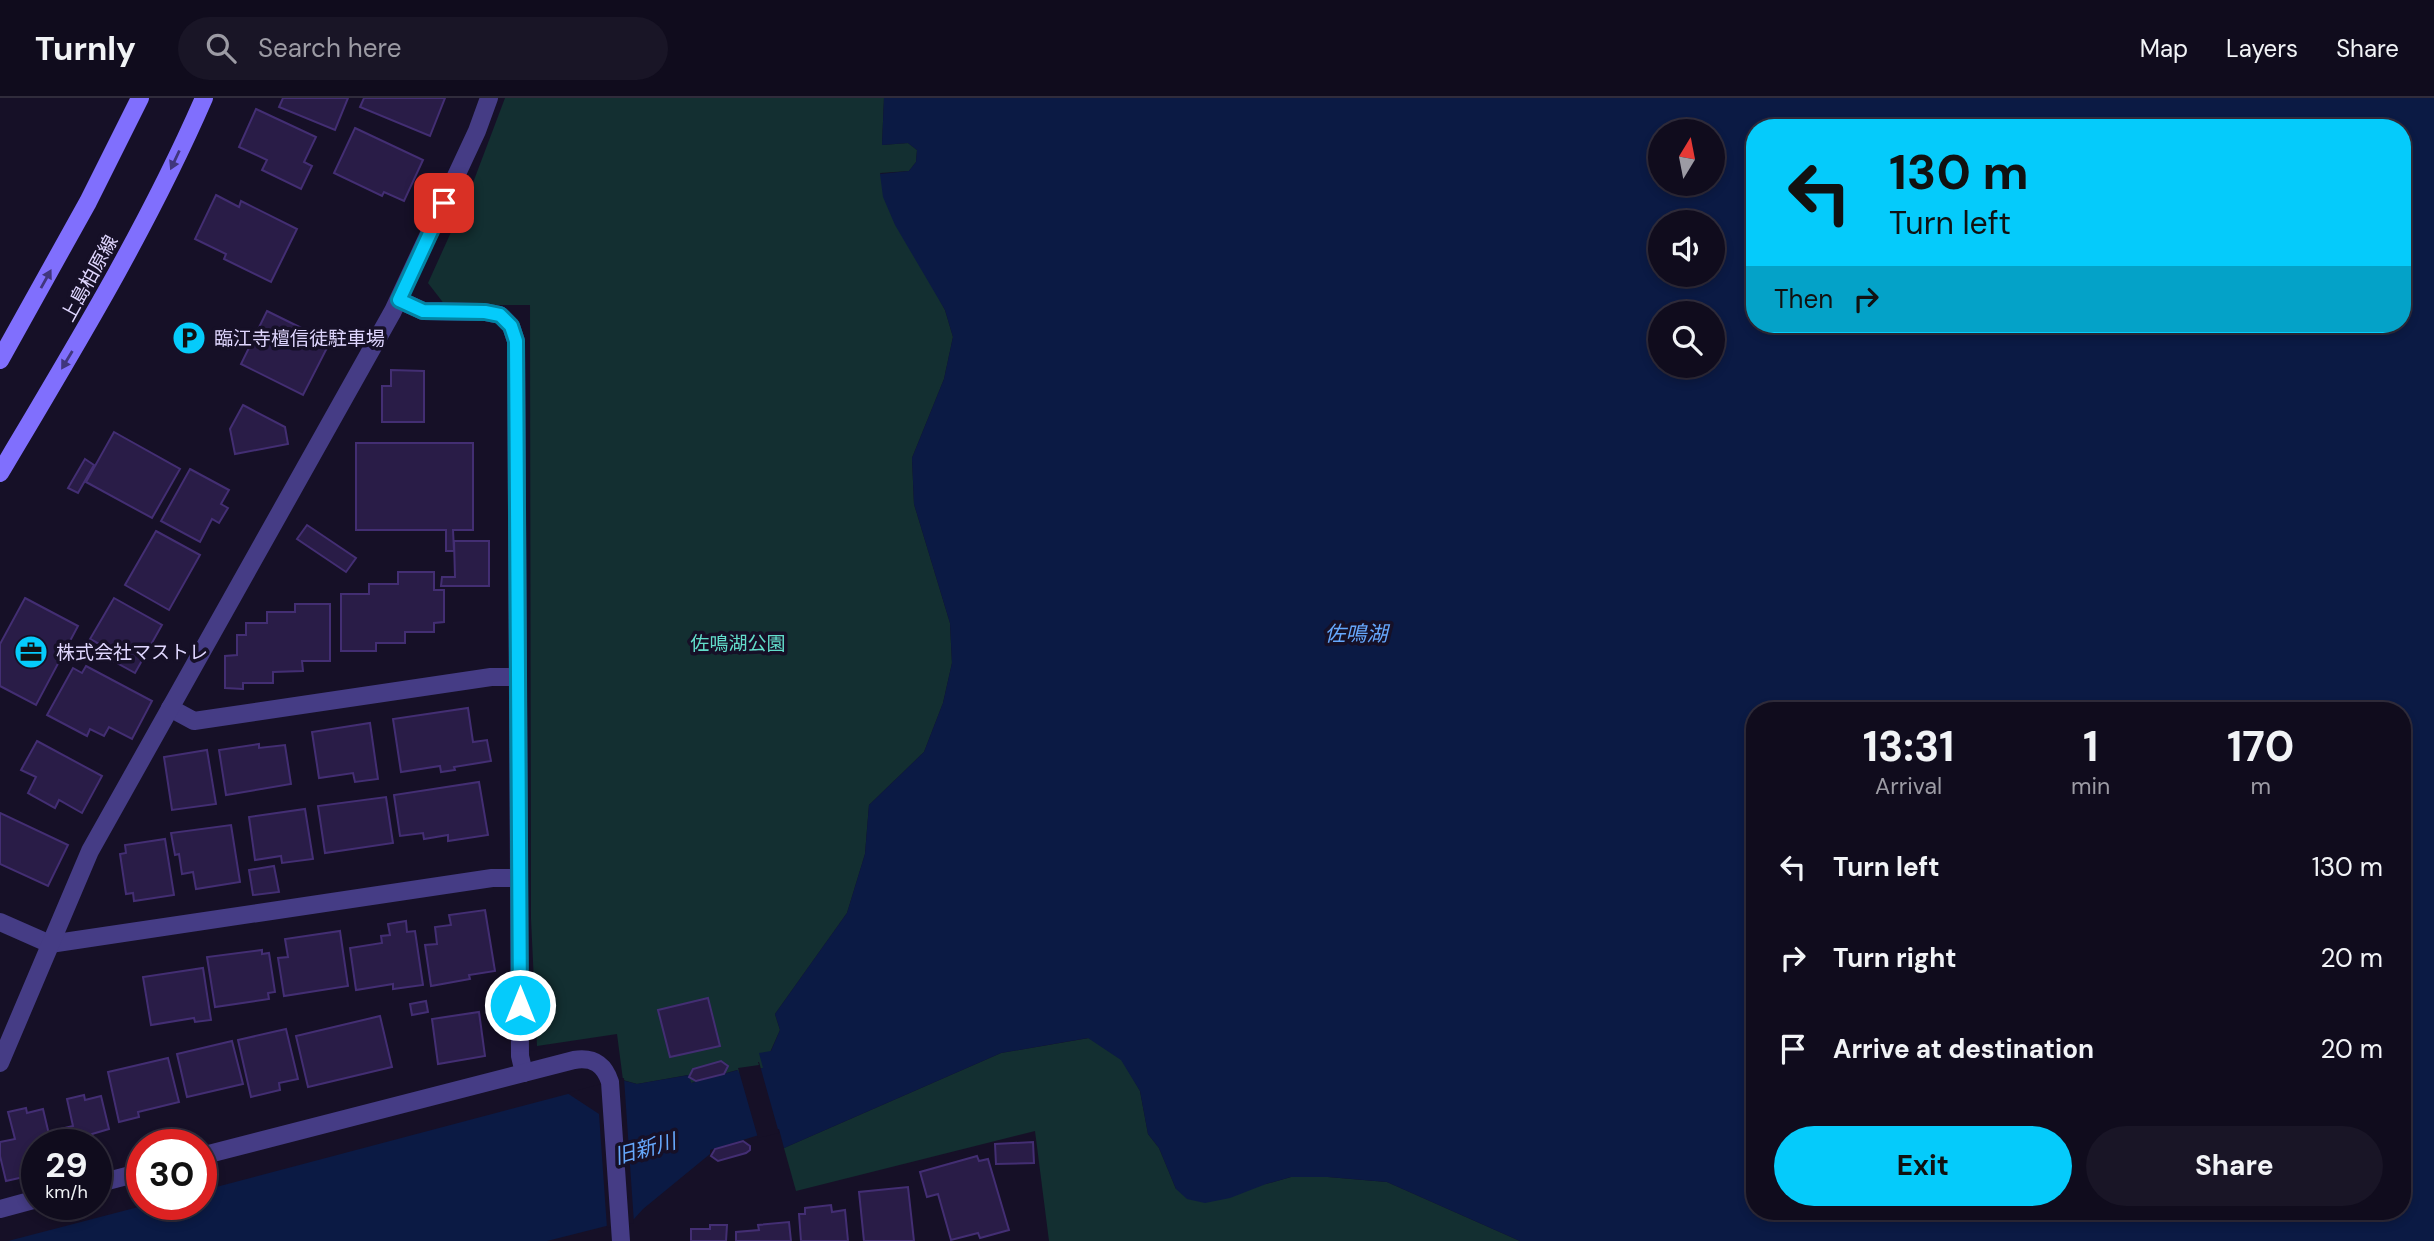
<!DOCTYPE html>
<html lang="en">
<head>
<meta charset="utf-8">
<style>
	:root { --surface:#100c1d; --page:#191526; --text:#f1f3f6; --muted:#9c9ba4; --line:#302c3b; --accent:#05cbfb }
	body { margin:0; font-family:"DM Sans","Noto Sans JP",sans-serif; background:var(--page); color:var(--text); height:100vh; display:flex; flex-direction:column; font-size:26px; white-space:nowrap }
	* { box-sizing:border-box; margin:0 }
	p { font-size:23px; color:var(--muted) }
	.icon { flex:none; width:38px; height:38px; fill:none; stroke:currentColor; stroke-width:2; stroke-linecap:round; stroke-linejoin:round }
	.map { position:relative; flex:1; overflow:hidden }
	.side { position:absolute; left:1746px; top:604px; width:665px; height:518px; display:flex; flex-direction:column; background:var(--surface); border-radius:28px; box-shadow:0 4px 10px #0003,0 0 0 2px var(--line) }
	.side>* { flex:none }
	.guide { position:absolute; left:1746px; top:21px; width:665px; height:214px; border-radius:28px; box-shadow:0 4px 10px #0003,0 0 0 2px var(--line); background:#05cbfb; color:#111; overflow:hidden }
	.needle { width:46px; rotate:10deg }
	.controls { position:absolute; left:1648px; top:21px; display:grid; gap:14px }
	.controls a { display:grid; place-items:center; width:77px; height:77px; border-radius:50%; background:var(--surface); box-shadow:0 4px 10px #0003,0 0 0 2px var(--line); font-size:35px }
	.speed { position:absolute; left:21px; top:1031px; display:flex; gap:14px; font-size:35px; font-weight:700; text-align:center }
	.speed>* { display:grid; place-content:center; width:91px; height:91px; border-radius:50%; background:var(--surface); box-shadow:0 4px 10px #0003,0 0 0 2px var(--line); line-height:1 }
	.speed small { font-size:18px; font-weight:400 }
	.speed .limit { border:10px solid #d22; background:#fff; color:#111 }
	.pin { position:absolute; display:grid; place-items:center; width:60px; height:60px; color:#fff; margin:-30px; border-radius:14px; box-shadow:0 4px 10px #0006 }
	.me { position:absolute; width:77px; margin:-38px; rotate:0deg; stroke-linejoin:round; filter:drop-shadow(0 0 5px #0008) }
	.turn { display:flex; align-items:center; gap:24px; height:147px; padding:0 28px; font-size:32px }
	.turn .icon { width:91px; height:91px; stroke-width:2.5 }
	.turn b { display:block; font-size:49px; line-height:60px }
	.then { display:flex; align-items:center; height:66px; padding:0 28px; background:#0003; gap:14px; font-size:26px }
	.eta { display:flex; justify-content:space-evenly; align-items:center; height:119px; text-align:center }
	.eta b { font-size:42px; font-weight:700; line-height:49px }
	.action { display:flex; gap:14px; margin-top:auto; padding:14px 28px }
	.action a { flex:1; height:80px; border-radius:42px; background:var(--accent); color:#111; font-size:28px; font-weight:700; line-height:80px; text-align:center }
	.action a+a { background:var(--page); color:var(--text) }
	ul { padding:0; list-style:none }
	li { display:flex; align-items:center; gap:21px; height:91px; padding:0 28px }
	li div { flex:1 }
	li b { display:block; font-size:26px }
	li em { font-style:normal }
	header { display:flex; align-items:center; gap:42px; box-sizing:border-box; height:98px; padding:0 35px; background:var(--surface); border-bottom:2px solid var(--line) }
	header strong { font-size:33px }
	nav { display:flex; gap:38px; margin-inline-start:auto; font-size:24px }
	.search { width:490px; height:63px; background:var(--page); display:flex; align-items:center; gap:18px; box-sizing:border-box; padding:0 24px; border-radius:38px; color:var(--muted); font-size:26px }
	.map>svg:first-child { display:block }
	.green { fill:#132f31 }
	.water { fill:#0b1a44; fill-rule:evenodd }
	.pier { fill:#161027 }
	.building { fill:#291c47; stroke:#432e73; stroke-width:2 }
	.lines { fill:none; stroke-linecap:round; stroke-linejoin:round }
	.street { stroke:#453c85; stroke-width:18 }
	.secondary { stroke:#806ffd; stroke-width:18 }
	.oneway { fill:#40367d }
	.route-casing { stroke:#0384a3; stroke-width:18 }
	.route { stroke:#05cbfb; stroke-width:12 }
	.labels { text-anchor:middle; stroke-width:7; stroke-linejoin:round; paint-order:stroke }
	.street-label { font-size:19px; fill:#dfd6fe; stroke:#161027 }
	.poi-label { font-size:19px; fill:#dfd6fe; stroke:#161027; text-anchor:start }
	.park-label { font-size:19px; fill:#62decb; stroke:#161027 }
	.water-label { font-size:21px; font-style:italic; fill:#66a8fd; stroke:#161027 }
</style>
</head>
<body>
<header>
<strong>Turnly</strong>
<div class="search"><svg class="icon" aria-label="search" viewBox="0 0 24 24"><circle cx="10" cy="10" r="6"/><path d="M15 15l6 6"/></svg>Search here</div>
<nav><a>Map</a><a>Layers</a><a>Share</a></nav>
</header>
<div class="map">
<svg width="2434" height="1143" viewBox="0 0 2434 1143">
	<rect width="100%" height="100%" fill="#161027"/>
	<!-- green -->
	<g class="green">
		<polygon points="505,0 884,0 882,47 908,45 917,52 916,64 909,73 880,75 927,179 945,212 953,239 944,281 912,360 914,406 950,525 952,565 943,605 924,654 869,707 865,756 847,815 775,916 780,932 763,970 738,975 737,972 691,985 688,977 637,986 623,982 617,936 537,948 531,821 530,207 445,207 428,185 471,90"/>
		<polygon points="1089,940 1122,962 1140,993 1148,1036 1159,1050 1176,1091 1266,1086 1291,1079 1328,1079 1387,1084 1520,1143 1049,1143 1035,1033 796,1093 784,1050 1001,955"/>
	</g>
	<!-- water -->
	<path class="water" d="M 884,0 L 2434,0 L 2434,1143 L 1520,1143 L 1387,1084 L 1328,1079 L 1291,1079 L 1266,1086 L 1230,1100 L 1205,1105 L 1187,1101 L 1176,1091 L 1159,1050 L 1148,1036 L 1140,993 L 1121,962 L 1088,940 L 1001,955 L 784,1050 L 779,1031 L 710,1052 L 710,1056 L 643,1111 L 634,1121 L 547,1143 L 8,1143 L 150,1106 L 201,1106 L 201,1093 L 621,982 L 637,986 L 689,977 L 691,985 L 738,972 L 739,975 L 763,970 L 759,955 L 771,953 L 780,932 L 775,916 L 847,815 L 865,756 L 869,707 L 924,654 L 943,605 L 952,565 L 950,525 L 914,406 L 912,360 L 944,281 L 953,239 L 945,212 L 895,127 L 883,99 L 880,76 L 909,73 L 916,64 L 917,52 L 908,45 L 882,47 ZM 1755,30 L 2403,30 L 2403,226 L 1755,226 ZM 1661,33 L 1713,33 L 1713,86 L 1661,86 ZM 1661,124 L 1713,124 L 1713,177 L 1661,177 ZM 1661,215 L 1713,215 L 1713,268 L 1661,268 ZM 1755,612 L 2403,612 L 2403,1113 L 1755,1113 Z"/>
	<!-- pier -->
	<g class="pier">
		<polygon points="758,964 759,964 779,1035 758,1040 738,970 759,967"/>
		<polygon points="624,980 634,1125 607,1130 599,1016 567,995"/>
	</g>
	<!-- building -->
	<g class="building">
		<polygon points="283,0 348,0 335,32 279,9"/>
		<polygon points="364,0 445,0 430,38 360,9"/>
		<polygon points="256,11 316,39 304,64 312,68 301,91 262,72 267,62 239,49"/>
		<polygon points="355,30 423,62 404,103 384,94 382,98 334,75"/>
		<polygon points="216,97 239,109 241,103 297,131 271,184 224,161 226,156 195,141"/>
		<polygon points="267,213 330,244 303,297 241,266"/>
		<polygon points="391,272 424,273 424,324 382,324 382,288 391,288"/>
		<polygon points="243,307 285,329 288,346 235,356 230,331"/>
		<polygon points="114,334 180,371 152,420 86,384"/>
		<polygon points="356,345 473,345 473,432 453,432 454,453 446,453 446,432 356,432"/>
		<polygon points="85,361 94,367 78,395 68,390"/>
		<polygon points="190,371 229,392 221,406 228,410 219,425 212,421 200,444 161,423"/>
		<polygon points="307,427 356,460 346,474 297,441"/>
		<polygon points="156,433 200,457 169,512 125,487"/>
		<polygon points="454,443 489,443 489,488 441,488 442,479 455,479"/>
		<polygon points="398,474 434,474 434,492 444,492 444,524 434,525 434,534 405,534 405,545 376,545 376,553 341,553 341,496 369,496 369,486 398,486"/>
		<polygon points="25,500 78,528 36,607 0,588 0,546"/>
		<polygon points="114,500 162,527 135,575 108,560 112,553 90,541"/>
		<polygon points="295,506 330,506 330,563 302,563 303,573 273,574 273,585 243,585 243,591 225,590 225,558 237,557 237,537 246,537 246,525 267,525 267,514 295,514"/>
		<polygon points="86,568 152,603 132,641 109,629 104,638 90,631 87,638 47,617 73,570 82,575"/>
		<polygon points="468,610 473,644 487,642 491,663 454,669 455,672 441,674 440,668 401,674 393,621"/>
		<polygon points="370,625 378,681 355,684 353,675 319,680 312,634"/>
		<polygon points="37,643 102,678 82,715 59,702 55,710 28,695 36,679 21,672"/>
		<polygon points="259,646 259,650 285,647 291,686 226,697 219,652"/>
		<polygon points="207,652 216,706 172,712 164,659"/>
		<polygon points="479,684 488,737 448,743 448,737 424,741 423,735 400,738 394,697"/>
		<polygon points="386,699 393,745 325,755 318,708"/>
		<polygon points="305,711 313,761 282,765 281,758 255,762 249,719"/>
		<polygon points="0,715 68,747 48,788 0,766"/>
		<polygon points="231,727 240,784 196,791 193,774 182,776 179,756 175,757 171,735"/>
		<polygon points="165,741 174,797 134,803 133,795 126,796 120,756 126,755 125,747"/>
		<polygon points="274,768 279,794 253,797 249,772"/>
		<polygon points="485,812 495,873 469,877 470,881 431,888 425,847 437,846 435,829 451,827 449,817"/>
		<polygon points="406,823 407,834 415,833 423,887 393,891 393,886 356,892 350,850 382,845 381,838 390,837 388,826"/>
		<polygon points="340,833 348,888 284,898 278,860 288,859 285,841"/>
		<polygon points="262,852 262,856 269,855 275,894 268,895 269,901 215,909 207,859"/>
		<polygon points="203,870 211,922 195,924 194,920 151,927 143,879"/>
		<polygon points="708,900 720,948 670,959 658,912"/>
		<polygon points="426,903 428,914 412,917 410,906"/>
		<polygon points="479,914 485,958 438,966 432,921"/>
		<polygon points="380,918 392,969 308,989 296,938"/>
		<polygon points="286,931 298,981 279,985 280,992 251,999 238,942"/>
		<polygon points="232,943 243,986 187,999 177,956"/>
		<polygon points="168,960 179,1004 138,1014 139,1019 119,1024 108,974"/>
		<polygon points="721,963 728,968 724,976 696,983 689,979 693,971"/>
		<polygon points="84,997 85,1002 101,998 109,1031 92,1036 94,1046 59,1046 56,1032 73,1028 67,1001"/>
		<polygon points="26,1010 27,1015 43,1011 51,1045 33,1049 37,1076 6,1083 0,1058 0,1044 15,1041 8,1014"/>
		<polygon points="743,1043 750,1048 750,1052 746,1055 718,1063 711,1058 715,1051"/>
		<polygon points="1033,1044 1034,1065 996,1066 995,1046"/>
		<polygon points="977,1058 979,1063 988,1061 1009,1132 980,1140 978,1135 951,1142 938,1096 927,1099 920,1074"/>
		<polygon points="908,1089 914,1143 864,1143 859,1094"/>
		<polygon points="831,1107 832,1114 845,1112 848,1143 801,1143 799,1116 805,1116 805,1110"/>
		<polygon points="789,1124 791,1143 736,1143 736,1134 759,1132 758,1127"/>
		<polygon points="710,1127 727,1127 726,1143 691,1143 691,1131 710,1131"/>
	</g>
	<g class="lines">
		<!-- street -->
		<g class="street">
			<polyline points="399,202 423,213 485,214 500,217 511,228 516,243 520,958 524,975"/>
			<polyline points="170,610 194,623 491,579 518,579"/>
			<polyline points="0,824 50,846 492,780 519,780"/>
			<polyline points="0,965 90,753 393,213 477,33 489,0"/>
			<path d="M 201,1058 L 574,962 C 593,959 604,966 610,984 L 621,1143"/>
			<polyline points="96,1086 142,1074"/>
			<polyline points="0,1111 37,1101"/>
		</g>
		<!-- secondary -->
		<g class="secondary">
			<polyline points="0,262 88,104 140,0"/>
			<path d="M 0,375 C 73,252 147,131 204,0"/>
		</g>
	</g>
	<!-- one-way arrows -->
	<defs><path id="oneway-solid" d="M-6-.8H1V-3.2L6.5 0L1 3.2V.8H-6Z" transform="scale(1.75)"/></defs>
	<g class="oneway">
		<use href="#oneway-solid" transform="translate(175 62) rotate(115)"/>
		<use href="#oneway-solid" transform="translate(46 181) rotate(-61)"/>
		<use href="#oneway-solid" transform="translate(67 262) rotate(121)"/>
	</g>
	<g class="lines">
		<defs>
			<polyline id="route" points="444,105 399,202 423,213 485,214 500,217 511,228 516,243 520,907"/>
		</defs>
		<!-- route casing -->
		<use href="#route" class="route-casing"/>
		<!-- route -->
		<use href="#route" class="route"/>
	</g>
	<!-- icons -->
	<defs>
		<symbol id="parking-disc" viewBox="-11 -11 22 22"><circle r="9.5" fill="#05cbfb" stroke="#161027"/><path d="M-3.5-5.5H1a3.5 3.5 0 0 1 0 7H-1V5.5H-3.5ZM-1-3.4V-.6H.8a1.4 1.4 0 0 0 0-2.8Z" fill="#111"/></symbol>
		<symbol id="office-disc" viewBox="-11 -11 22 22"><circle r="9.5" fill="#05cbfb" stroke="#161027"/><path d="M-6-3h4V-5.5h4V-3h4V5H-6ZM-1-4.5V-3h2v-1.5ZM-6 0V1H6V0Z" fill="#111"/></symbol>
	</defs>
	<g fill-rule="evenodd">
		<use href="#parking-disc" x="170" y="221" width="38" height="38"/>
		<use href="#office-disc" x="12" y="535" width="38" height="38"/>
	</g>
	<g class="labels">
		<!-- street labels -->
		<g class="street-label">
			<text transform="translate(89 180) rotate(-61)" y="7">上島柏原線</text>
		</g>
		<!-- poi labels -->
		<g class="poi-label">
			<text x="214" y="247">臨江寺檀信徒駐車場</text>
			<text x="56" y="561">株式会社マストレ</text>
		</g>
		<!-- park labels -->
		<g class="park-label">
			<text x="738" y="552">佐鳴湖公園</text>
		</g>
		<!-- water labels -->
		<g class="water-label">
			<text x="1356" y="543">佐鳴湖</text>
			<text transform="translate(645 1051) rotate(-15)" y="7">旧新川</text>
		</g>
	</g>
</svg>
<div class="controls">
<a><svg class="needle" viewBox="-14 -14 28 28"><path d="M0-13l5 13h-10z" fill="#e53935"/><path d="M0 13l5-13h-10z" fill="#9c9ba4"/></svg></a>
<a><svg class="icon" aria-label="sound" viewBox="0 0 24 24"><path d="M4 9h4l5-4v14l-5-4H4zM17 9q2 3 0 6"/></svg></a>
<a><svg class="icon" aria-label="search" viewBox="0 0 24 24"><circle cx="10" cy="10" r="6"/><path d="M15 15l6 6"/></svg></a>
</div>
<div class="speed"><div>29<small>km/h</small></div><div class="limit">30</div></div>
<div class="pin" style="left:444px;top:105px;background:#d93025"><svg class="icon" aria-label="arrive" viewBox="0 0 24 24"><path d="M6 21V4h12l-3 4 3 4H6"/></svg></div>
<svg class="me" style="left:520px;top:907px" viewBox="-20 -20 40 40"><circle r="17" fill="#05cbfb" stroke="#fff" stroke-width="3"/><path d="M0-11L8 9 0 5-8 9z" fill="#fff"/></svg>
<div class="guide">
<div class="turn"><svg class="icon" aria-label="left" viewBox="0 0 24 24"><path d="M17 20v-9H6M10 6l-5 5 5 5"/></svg><div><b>130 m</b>Turn left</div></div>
<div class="then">Then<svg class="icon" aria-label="right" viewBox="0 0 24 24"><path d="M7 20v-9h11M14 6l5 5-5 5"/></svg></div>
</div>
<section class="side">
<div class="eta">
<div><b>13:31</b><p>Arrival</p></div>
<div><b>1</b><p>min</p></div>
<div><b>170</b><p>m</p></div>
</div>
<ul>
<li><svg class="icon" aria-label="left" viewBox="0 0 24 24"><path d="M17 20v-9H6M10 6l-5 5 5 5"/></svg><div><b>Turn left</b></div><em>130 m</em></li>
<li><svg class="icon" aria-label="right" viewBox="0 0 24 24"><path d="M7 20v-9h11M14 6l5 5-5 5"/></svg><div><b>Turn right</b></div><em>20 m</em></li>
<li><svg class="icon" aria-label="arrive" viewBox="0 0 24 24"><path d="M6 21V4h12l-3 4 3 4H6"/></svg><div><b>Arrive at destination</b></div><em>20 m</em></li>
</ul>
<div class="action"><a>Exit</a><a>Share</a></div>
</section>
</div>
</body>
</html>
